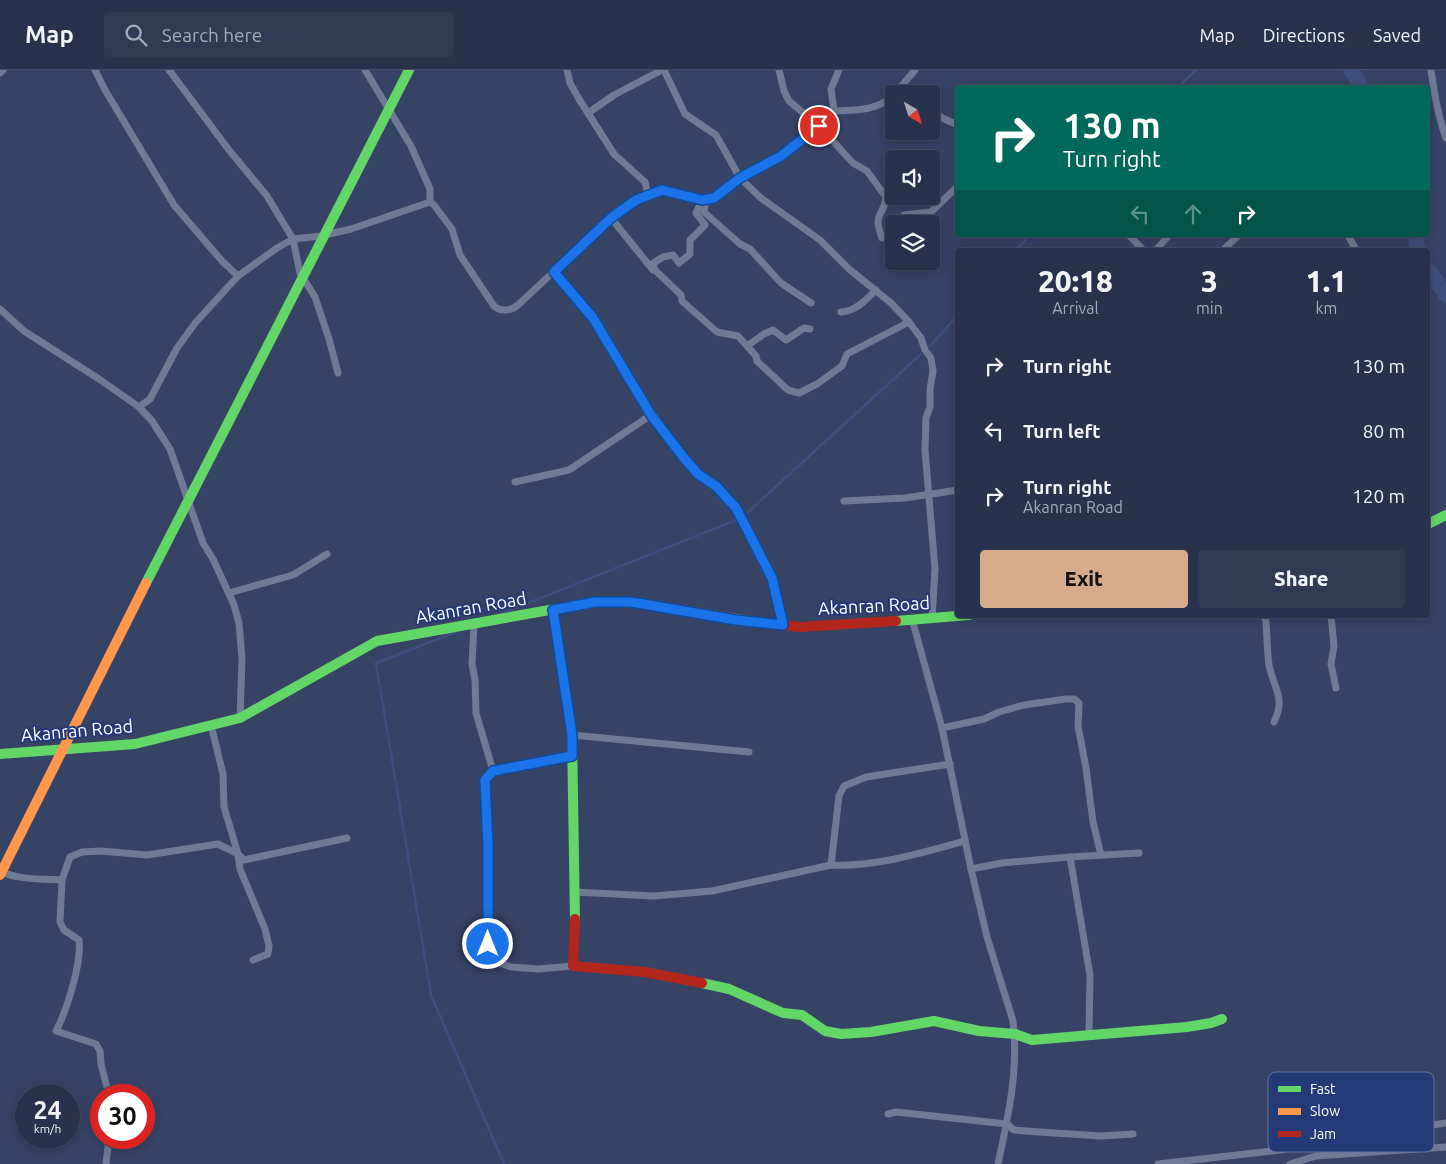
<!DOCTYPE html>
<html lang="en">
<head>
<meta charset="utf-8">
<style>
	:root { --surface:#29324c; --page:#313a53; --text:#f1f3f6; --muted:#a5aab5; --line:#454d64; --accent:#d6ab8b }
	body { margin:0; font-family:Ubuntu,sans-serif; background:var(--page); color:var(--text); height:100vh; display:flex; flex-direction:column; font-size:19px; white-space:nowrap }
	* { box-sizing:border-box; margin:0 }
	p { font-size:16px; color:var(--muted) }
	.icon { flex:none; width:28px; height:28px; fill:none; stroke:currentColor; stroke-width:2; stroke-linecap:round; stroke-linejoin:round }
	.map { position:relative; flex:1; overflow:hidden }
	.panel { position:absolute; left:955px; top:178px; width:475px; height:370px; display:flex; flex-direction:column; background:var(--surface); border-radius:5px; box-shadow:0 2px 12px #0003,0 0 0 1px var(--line) }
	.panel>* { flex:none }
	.guide { position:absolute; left:955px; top:15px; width:475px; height:152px; border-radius:5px; box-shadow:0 2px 12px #0003,0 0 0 1px var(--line); background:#00695c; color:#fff; overflow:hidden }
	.needle { width:32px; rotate:141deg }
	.buttons { position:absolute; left:885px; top:15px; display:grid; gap:10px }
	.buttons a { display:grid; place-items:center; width:55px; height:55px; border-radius:5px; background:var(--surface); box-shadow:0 2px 12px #0003,0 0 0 1px var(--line); font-size:25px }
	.speed { position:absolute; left:15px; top:1014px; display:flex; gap:10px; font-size:25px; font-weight:700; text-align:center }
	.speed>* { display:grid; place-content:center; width:65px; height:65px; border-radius:50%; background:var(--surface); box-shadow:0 2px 12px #0003,0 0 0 1px var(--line); line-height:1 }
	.speed small { font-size:12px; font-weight:400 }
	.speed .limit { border:8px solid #d22; background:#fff; color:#111 }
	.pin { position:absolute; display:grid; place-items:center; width:42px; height:42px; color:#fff; margin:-21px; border:2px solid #fff; border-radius:50%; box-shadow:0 1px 5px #0007 }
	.me { position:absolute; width:55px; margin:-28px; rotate:0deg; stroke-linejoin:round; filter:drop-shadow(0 0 4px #0008) }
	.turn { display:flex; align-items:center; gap:18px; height:105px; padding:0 25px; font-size:22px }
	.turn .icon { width:65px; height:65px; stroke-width:2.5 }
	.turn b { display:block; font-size:35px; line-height:42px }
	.lanes { display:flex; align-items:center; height:48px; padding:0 25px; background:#0003; justify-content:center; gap:25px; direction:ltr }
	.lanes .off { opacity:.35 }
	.eta { display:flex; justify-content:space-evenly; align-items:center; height:85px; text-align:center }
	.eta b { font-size:30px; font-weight:800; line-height:35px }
	.primary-button { display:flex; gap:10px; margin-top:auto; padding:10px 25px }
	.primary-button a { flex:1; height:58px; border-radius:5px; background:var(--accent); color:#111; font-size:20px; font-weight:800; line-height:58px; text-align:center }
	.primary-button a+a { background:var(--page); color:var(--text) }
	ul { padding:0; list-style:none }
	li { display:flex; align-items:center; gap:15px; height:65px; padding:0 25px }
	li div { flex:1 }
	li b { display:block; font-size:19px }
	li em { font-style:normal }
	header { display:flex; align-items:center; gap:30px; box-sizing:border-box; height:70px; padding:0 25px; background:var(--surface); border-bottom:1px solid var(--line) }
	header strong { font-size:24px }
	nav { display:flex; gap:28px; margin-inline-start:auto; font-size:18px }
	.search { width:350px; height:45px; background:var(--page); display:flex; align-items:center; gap:12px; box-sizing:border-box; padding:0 18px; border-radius:5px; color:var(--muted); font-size:19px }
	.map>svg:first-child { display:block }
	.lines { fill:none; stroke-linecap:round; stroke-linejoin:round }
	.stream { stroke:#3f4f7d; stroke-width:2.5 }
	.river { stroke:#3f4f7d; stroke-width:15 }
	.street { stroke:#717a94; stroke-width:7 }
	.fast { stroke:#63d668; stroke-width:10 }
	.slow { stroke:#ff974d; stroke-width:10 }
	.jam { stroke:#b3261e; stroke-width:10 }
	.route-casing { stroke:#114b97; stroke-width:12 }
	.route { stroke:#1a73e8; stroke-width:9 }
	.labels { text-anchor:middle; stroke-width:4; stroke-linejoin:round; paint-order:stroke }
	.street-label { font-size:18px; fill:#fff; stroke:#243978 }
	.key { fill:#243978; stroke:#6674a0; stroke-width:1 }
	.key-label { font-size:14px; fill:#fff }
</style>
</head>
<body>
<header>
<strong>Map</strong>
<div class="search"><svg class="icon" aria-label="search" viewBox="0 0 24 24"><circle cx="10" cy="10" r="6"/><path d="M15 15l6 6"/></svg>Search here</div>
<nav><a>Map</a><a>Directions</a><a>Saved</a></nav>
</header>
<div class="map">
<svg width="1446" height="1094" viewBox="0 0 1446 1094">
	<rect width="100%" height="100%" fill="#374365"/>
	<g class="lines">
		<!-- stream -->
		<g class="stream">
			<polyline points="1177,18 1196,0"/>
			<polyline points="1016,180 1030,165"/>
			<polyline points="930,276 958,245"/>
			<polyline points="748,442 921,284"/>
			<polyline points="498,545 739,449"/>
			<polyline points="456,562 376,593 431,925 504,1094"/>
		</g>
		<!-- river -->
		<g class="river">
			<polyline points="1351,0 1362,18"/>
			<polyline points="1415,165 1418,180"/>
			<polyline points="1428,199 1446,225"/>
		</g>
		<!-- street -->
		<g class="street">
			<polyline points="95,0 105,20 174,135 222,191 238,206"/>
			<polyline points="169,0 229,80 267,126 293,169 300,203 315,227 329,269 338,303"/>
			<polyline points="365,0 411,76 430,119 430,132"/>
			<polyline points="567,0 570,13 579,29 614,84 645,112 648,124"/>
			<polyline points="664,0 685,44 716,65 740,108 761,128 820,170 849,199 891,233 909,252 921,268 925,280 931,288 933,301 930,319 930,337 926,348 925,380 935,499 932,548"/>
			<path d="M 779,0 L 784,21 L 789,31 L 819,56 L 853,93 L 867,101 L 886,127 C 884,148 872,141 882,168 L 892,166 L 894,162"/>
			<path d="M 1431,0 C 1434,23 1438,46 1446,68"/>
			<polyline points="0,3 3,0"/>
			<polyline points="901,16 912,24"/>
			<polyline points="895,24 915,0"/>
			<polyline points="931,39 942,48 958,55"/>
			<polyline points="834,41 831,19 839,0"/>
			<polyline points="588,43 614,25 662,0"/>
			<polyline points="702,130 696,143 705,155 690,170 690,184 679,193 673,185 663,187 652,194 656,201 681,225 682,231 717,262 738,266 756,286 757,291 788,320 799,323 817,314 842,296 847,284 909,252"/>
			<polyline points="702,130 705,135 704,142 740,174 750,179 781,213 811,233"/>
			<polyline points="611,148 653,200"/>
			<polyline points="899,154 904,145 931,142 958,116"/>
			<polyline points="1129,165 1143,180"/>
			<polyline points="1348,165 1356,180"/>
			<polyline points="1156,180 1169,165"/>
			<polyline points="1223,180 1239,165"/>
			<polyline points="554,202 593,248 651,345 684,388 698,404 717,417 736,438 772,508 783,555"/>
			<polyline points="0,239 24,261 99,309 139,337 152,351 170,379 203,473 213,489 234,535 239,553 242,589 240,648"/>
			<path d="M 841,242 C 856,241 866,230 876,220"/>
			<polyline points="747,276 764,264 773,260 786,270 804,258 810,259"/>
			<path d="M 139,337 L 150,329 L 177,278 L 196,252 L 238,206 L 277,178 L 293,169 L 321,166 L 351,159 L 430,132 L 434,135 L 452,159 L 460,185 L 494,236 C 501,242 511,241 518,235 L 611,148 L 636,130 L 662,120 L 702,130 L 714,128 L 740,108 L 781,86 L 826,51 L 834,41 C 857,40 875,41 894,26"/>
			<polyline points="515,412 569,400 651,345"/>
			<polyline points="844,431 905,428 958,420"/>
			<polyline points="229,523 293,505 327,484"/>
			<path d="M 1263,545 L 1266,551 C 1267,565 1267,581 1269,595 C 1274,619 1286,628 1274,652"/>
			<polyline points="1331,545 1334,576 1331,594 1336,618"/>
			<path d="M 912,549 L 942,658 L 971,799 L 987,867 L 1013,951 C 1019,1000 1008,1047 998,1094"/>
			<polyline points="474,554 472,594 475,610 476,643 493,701"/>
			<polyline points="211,655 223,704 224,737 238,784 240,799 265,859 269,876 268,884 253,890"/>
			<polyline points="942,658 984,649 999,642 1024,635 1066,629 1074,629 1079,633 1078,656 1086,698 1093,752 1101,785"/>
			<polyline points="572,665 749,682"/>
			<polyline points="572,686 493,701 485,710 488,776 488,889 511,897 538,899 573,896"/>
			<polyline points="1070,787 1139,783"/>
			<polyline points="831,795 839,726 844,716 866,707 950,694"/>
			<polyline points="971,799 1002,793 1070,787 1090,905 1089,965"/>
			<path d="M 0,801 C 18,810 42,809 62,810"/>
			<path d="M 574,822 L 654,826 L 712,821 L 831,795 C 876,797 922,783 965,771"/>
			<path d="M 109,1025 L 101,994 L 100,981 L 96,974 L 56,961 C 67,940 82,892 79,870 L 64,860 L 60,852 L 62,810 L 70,787 L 82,782 L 101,781 L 147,785 L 218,774 L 238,784 L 244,790 L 347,768"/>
			<polyline points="888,1044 896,1042 1007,1054 1014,1060 1039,1062 1101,1066 1133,1064"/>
			<polyline points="106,1094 109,1068"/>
			<polyline points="1158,1094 1280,1080 1333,1069 1446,1053"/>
			<polyline points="1290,1094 1316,1086 1446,1077"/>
		</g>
		<!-- fast -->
		<g class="fast">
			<polyline points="1428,454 1446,445"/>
			<polyline points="146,513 409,0"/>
			<polyline points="553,540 572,665 575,849"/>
			<polyline points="896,551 969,545"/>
			<polyline points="0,684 135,674 240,648 377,571 555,539"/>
			<polyline points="702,913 729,919 783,943 802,945 825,961 841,964 871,962 934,951 979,961 1015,964 1032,970 1187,957 1211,953 1222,949"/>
		</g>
		<!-- slow -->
		<g class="slow">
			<polyline points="555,539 595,532 631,532 761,553"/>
			<polyline points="0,805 146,513"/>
		</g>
		<!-- jam -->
		<g class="jam">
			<polyline points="761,553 800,557 896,551"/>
			<polyline points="575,849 573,896 645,902 702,913"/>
		</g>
	</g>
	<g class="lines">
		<defs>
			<polyline id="route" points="488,874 488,776 485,710 493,701 572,686 572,665 553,540 595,532 631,532 736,550 783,555 772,508 736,438 717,417 698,404 684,388 651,345 593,248 554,202 611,148 636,130 662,120 702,130 714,128 740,108 781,86 819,56"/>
		</defs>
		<!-- route casing -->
		<use href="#route" class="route-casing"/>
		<!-- route -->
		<use href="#route" class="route"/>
	</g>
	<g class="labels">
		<!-- street labels -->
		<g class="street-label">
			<text transform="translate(874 536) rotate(-3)" y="6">Akanran Road</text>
			<text transform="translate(471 538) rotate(-10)" y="6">Akanran Road</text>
			<text transform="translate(77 661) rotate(-5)" y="6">Akanran Road</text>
		</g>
	</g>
	<!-- legend -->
	<rect x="1268" y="1002" width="166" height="80" rx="8" class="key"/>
	<rect x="1278" y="1016" width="23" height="6" fill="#63d668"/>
	<rect x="1278" y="1038" width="23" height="7" fill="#ff974d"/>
	<rect x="1278" y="1061" width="23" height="6" fill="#b3261e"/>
	<g class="key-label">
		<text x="1310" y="1024">Fast</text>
		<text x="1310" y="1046">Slow</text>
		<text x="1310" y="1069">Jam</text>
	</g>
</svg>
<div class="buttons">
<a><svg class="needle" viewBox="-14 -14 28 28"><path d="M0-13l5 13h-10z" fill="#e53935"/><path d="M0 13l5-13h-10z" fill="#a5aab5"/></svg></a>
<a><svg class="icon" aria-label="sound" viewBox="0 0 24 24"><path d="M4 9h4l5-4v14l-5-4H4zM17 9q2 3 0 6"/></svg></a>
<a><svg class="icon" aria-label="layers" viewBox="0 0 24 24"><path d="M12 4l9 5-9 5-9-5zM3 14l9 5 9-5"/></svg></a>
</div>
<div class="speed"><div>24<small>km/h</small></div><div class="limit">30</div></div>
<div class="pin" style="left:819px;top:56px;background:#d93025"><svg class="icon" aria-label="arrive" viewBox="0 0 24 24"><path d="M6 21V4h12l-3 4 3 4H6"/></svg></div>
<svg class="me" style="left:488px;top:874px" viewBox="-20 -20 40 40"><circle r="17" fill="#1a73e8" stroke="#fff" stroke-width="3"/><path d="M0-11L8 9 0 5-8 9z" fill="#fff"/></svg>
<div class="guide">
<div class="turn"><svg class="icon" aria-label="right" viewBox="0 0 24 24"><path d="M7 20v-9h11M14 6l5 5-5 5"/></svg><div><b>130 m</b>Turn right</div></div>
<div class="lanes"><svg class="icon off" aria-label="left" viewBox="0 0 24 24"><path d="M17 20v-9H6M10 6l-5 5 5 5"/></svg><svg class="icon off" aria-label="ahead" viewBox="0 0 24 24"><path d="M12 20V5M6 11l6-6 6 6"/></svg><svg class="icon" aria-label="right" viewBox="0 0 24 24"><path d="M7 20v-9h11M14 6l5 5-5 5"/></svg></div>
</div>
<section class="panel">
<div class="eta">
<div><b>20:18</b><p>Arrival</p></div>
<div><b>3</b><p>min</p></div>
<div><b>1.1</b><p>km</p></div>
</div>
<ul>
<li><svg class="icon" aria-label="right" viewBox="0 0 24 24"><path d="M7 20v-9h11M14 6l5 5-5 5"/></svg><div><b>Turn right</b></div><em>130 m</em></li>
<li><svg class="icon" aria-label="left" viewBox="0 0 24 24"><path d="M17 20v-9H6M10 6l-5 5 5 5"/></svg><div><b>Turn left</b></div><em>80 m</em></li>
<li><svg class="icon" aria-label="right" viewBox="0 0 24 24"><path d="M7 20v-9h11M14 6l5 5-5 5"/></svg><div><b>Turn right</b><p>Akanran Road</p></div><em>120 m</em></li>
</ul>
<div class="primary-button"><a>Exit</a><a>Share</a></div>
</section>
</div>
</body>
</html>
